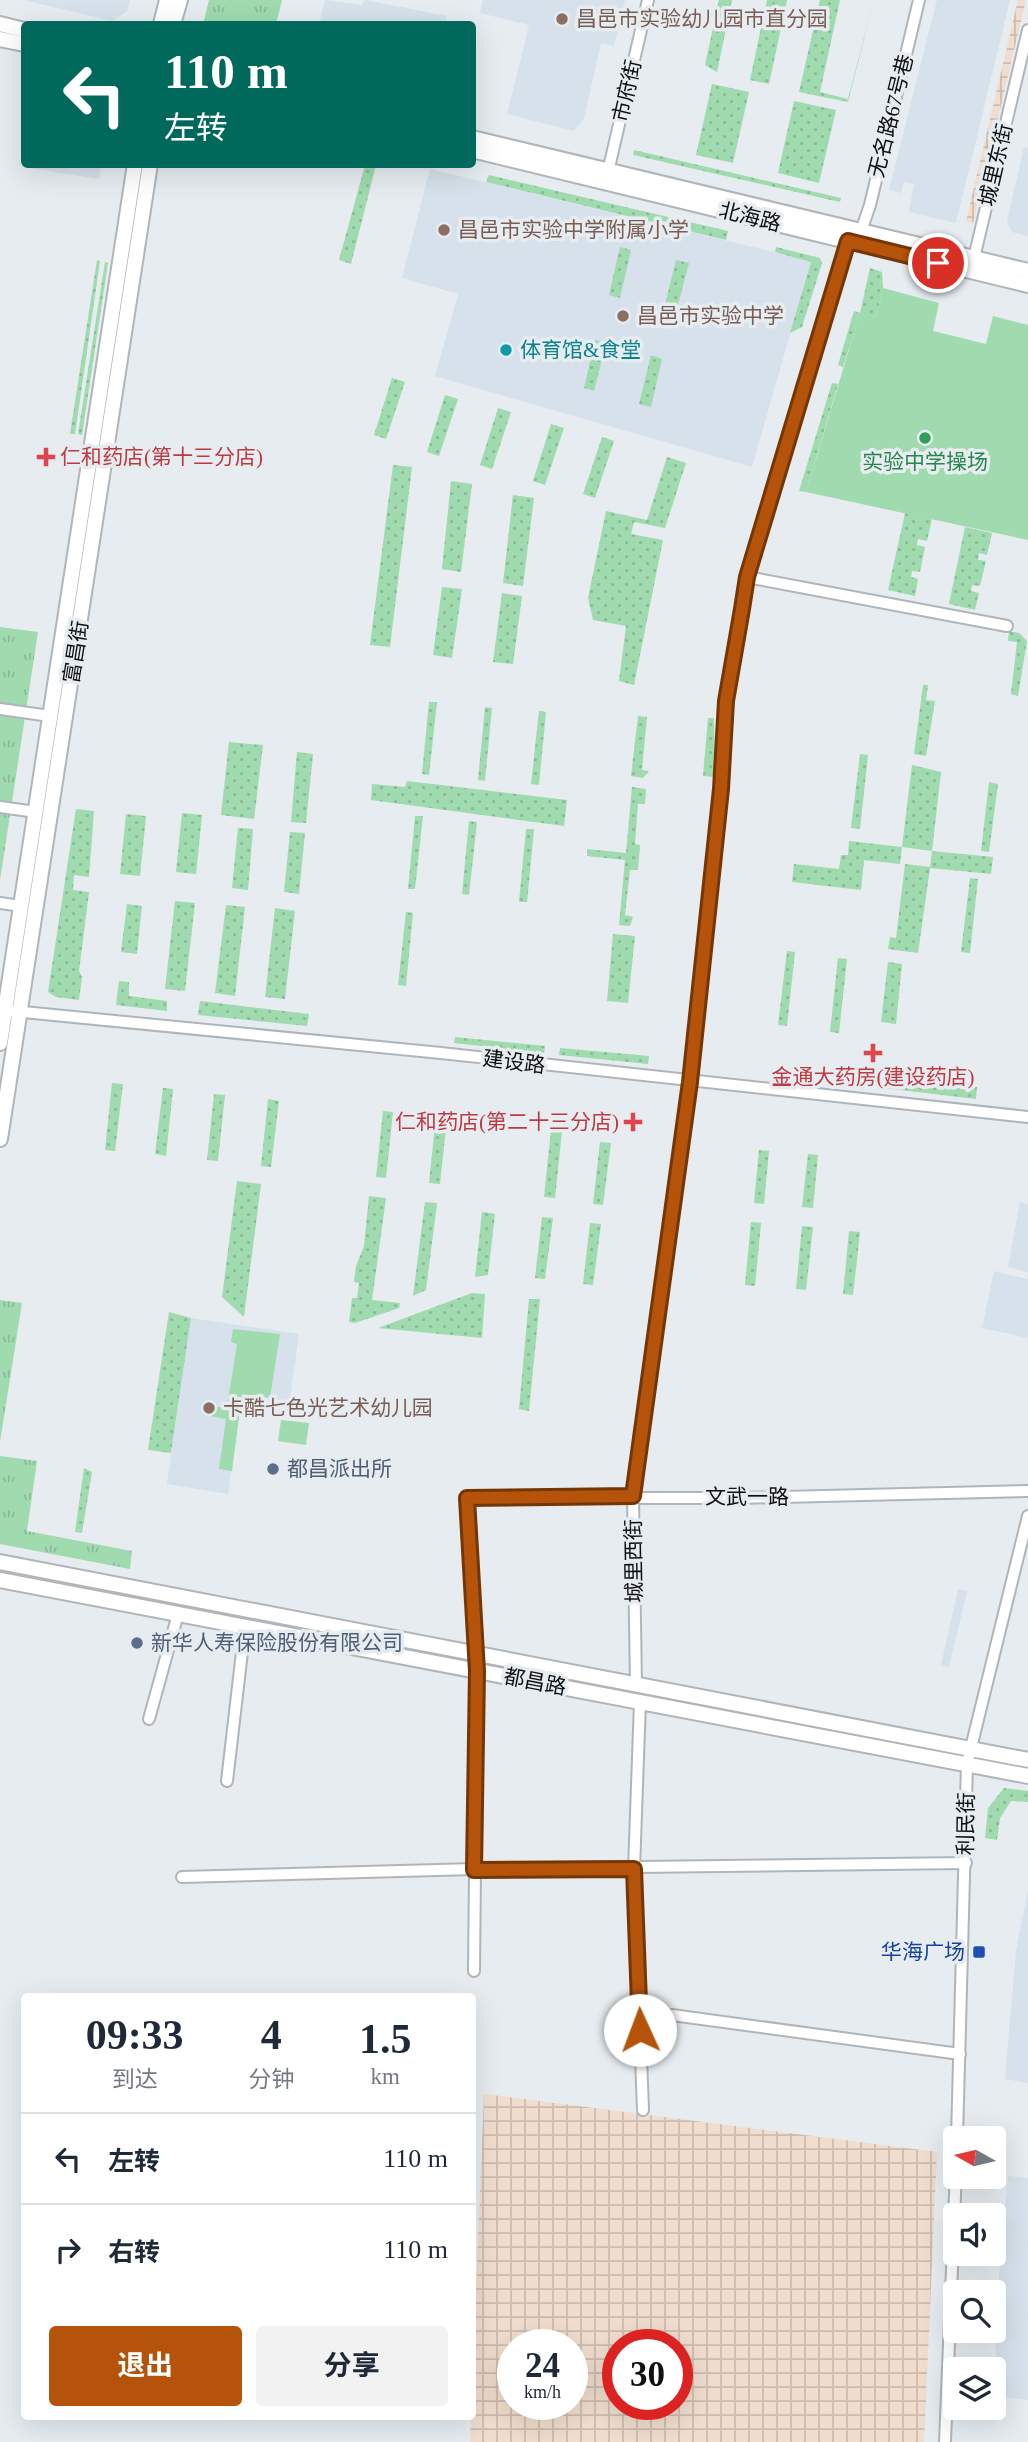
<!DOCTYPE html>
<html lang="zh">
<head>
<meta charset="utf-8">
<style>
	:root { --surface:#fff; --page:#f2f2f3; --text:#1f2937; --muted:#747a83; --line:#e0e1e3; --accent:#b45309 }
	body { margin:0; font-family:"Times New Roman","Noto Sans SC",serif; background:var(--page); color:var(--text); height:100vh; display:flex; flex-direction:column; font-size:26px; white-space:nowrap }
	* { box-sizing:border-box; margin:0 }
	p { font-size:23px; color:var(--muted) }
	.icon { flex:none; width:38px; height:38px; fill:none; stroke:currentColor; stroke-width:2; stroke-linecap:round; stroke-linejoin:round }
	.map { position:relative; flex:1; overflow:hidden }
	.sheet { position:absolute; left:21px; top:1993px; width:455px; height:427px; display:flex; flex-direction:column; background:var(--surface); border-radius:7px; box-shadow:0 7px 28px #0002 }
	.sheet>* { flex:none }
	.banner { position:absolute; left:21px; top:21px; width:455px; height:147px; border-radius:7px; box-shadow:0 7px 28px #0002; background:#00695c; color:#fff; overflow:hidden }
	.needle { width:46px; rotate:278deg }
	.buttons { position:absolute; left:943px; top:2126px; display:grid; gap:14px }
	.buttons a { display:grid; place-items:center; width:63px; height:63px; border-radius:7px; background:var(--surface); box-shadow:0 7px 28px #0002; font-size:35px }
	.speed { position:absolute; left:497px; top:2329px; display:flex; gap:14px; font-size:35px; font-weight:700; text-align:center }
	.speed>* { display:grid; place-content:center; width:91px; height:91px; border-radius:50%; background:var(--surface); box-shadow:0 7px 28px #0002; line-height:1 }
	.speed small { font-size:18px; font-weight:400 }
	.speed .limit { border:10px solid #d22; background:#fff; color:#111 }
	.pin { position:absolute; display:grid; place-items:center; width:60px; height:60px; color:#fff; margin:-30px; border:4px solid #fff; border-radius:50%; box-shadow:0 2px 7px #0007 }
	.me { position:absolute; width:77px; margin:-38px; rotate:358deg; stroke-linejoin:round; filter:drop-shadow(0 0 5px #0008) }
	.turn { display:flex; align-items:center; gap:24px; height:147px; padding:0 28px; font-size:32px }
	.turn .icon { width:91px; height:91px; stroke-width:2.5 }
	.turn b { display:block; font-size:49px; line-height:60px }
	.eta { display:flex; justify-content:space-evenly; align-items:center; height:119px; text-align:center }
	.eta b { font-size:42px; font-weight:700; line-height:49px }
	.action { display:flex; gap:14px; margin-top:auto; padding:14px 28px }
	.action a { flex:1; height:80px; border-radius:7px; background:var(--accent); color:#fff; font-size:28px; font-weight:700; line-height:80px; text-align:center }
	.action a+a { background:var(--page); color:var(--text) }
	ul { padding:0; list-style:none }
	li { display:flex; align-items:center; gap:21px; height:91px; padding:0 28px; border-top:2px solid var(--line) }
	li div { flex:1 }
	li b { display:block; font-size:26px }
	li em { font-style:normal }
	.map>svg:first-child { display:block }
	.built { fill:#d6e1eb }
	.industrial { fill:url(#industrial-grid); fill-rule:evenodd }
	.grass { fill:url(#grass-tufts) }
	.garden { fill:url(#garden-dots) }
	.pitch { fill:#a0daaf }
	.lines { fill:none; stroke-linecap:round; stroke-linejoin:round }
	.minor-casing { stroke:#b0b5b9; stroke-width:14 }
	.major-casing { stroke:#b0b5b9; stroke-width:18 }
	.minor { stroke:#fff; stroke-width:10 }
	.major { stroke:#fff; stroke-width:14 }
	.route-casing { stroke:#753606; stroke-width:18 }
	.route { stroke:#b45309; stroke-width:12 }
	.education-dot { fill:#8d6e63; stroke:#e6ecf0; stroke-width:2.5 }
	.culture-dot { fill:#0f9aa8; stroke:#e6ecf0; stroke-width:2.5 }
	.leisure-dot { fill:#2e9e5b; stroke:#e6ecf0; stroke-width:2.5 }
	.health-dot { fill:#e0444e; stroke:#e6ecf0; stroke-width:2.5 }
	.service-dot { fill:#5c6f8a; stroke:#e6ecf0; stroke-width:2.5 }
	.transit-dot { fill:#1a4fb4; stroke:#e6ecf0; stroke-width:2.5 }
	.labels { text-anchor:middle; stroke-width:7; stroke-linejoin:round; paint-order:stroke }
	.education-label { font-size:21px; fill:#785e54; stroke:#e6ecf0; text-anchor:start }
	.street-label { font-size:21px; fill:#0e0f11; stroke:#e6ecf0 }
	.culture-label { font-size:21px; fill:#0d838f; stroke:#e6ecf0; text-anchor:start }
	.health-label { font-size:21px; fill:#be3a42; stroke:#e6ecf0; text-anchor:start }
	.leisure-label { font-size:21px; fill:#27864d; stroke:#e6ecf0 }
	.service-label { font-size:21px; fill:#4e5e75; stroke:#e6ecf0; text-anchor:start }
	.transit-label { font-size:21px; fill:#164399; stroke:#e6ecf0; text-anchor:end }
</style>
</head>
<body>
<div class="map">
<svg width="1028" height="2442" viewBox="0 0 1028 2442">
	<defs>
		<pattern id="industrial-grid" width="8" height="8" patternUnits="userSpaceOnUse" patternTransform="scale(1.75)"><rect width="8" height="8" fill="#f0ddcd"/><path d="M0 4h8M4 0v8" fill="none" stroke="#cdbcaf"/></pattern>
		<pattern id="grass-tufts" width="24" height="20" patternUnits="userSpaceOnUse" patternTransform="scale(1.75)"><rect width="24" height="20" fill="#a0daaf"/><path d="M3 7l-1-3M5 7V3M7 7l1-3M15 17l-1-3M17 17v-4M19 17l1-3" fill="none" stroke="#89ba96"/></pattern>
		<pattern id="garden-dots" width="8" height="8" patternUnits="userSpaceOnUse" patternTransform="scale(1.75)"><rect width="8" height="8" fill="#a0daaf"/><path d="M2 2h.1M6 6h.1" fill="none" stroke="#89ba96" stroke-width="1.8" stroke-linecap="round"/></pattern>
	</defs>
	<rect width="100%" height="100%" fill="#e6ecf0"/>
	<!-- built -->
	<g class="built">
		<polygon points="24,0 130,0 127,11 112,21"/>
		<polygon points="325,0 362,5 365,0 447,16 445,24 319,24"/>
		<polygon points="483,0 625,0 614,46 601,43 584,118 574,131 507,114 529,25 480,13"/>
		<polygon points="937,0 1010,0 956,223 909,212 914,184 904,182 901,193 889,190"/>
		<polygon points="1024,147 1028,148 1028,236 1012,232 1007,222"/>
		<polygon points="24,158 24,164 101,165 99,179 23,167"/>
		<polygon points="430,169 811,261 752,467 435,376 458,294 402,278"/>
		<polygon points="1020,1202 1028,1205 1028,1272 1008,1267"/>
		<polygon points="994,1271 1028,1279 1028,1338 982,1328"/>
		<polygon points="191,1318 299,1334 288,1411 241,1404 228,1494 167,1484"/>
		<polygon points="958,1589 967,1591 949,1667 941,1665"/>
		<polygon points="1028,1890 1028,2083 1005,2079 1016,1950"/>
		<polygon points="1008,2176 1028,2178 1028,2400 994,2396 998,2289"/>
	</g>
	<!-- industrial -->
	<g class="industrial">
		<polygon points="1018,0 1026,0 973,223 966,221"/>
		<path d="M 484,2094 L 937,2152 L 924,2442 L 470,2442 ZM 513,2345 L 572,2345 L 572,2404 L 513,2404 ZM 618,2345 L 677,2345 L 677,2404 L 618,2404 Z"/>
	</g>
	<!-- grass -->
	<g class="grass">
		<polygon points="209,0 282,0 276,24 203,24"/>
		<polygon points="0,627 38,632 0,880"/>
		<polygon points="0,1300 22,1303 0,1442"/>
		<polygon points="0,1456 37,1461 27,1531 132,1551 130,1569 0,1544"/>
	</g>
	<!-- garden -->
	<g class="garden">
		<polygon points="719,0 732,0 717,72 705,65"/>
		<polygon points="767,0 787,0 769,84 750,80"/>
		<polygon points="820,0 840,0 820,92 848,99 874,0 848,102 799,92"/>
		<polygon points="712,84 749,92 733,163 696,155"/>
		<polygon points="794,101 836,110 819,183 778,173"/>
		<polygon points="634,150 841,198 840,202 633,155"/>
		<polygon points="365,165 376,165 351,264 339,260"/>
		<polygon points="489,175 728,231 726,240 486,182"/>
		<polygon points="620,247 631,250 620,298 609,295"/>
		<polygon points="776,247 820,258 822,263 802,327 790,333 811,262 775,252"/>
		<polygon points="97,260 100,261 75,434 70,434"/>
		<polygon points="676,260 689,263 676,312 664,309"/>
		<polygon points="105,262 108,263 82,435 78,434"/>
		<polygon points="870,268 882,272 883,288 876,317 860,314 843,367 838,365 854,311 860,313"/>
		<polygon points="595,340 606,343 594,391 584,388"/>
		<polygon points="651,355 662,359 651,407 639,404"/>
		<polygon points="392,378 405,382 386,439 374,435"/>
		<polygon points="832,383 838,384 806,492 799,491"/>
		<polygon points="445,395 458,399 439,456 427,452"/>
		<polygon points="498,408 511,412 492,469 480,465"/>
		<polygon points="551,424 564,428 545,485 533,481"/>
		<polygon points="602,437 614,441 595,498 583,494"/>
		<polygon points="667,457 686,463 665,528 634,522 631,534 663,540 634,685 619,681 626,626 593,620 588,598 606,511 647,520"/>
		<polygon points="393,465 412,467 390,647 370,645"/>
		<polygon points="451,481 472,484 461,572 442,569"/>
		<polygon points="513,495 534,498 523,586 503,583"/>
		<polygon points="905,513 932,519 927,541 918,539 917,545 925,547 920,572 912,571 911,577 918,579 915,596 888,590"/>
		<polygon points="965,527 992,533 987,555 979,553 978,560 986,561 980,586 972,585 971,591 979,593 975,610 949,604"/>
		<polygon points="442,587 462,589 452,658 433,655"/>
		<polygon points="502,593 522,596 513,664 493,662"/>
		<polygon points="1009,631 1019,633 1027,641 1018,696 1011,694 1017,642 1008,641"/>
		<polygon points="923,685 928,685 926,700 935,701 926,756 914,754"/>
		<polygon points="429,702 437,702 429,775 422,774"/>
		<polygon points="485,707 492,708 485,781 478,780"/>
		<polygon points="539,711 546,712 539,785 531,784"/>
		<polygon points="638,716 647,717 642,770 649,771 643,778 631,776"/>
		<polygon points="708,718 714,718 715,777 703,776"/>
		<polygon points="229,742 263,745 254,819 221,815"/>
		<polygon points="297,752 313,754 306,823 291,822"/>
		<polygon points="860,754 868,755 860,829 851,828"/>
		<polygon points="912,765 941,772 932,851 993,857 991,874 930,868 918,953 888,949 890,937 896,938 905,864 930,867 932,851 902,847 900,864 864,860 861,890 792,882 794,864 839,869 841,855 848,855 849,841 902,847"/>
		<polygon points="407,781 567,800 564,826 371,800 372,784 405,787"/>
		<polygon points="989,782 998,784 989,852 981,851"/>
		<polygon points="632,787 646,789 645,804 638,804 635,844 640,845 638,870 630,870 625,915 633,917 630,926 619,925 625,860 587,856 587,849 626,853"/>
		<polygon points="76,809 94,811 89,877 74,875 73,890 89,892 79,971 82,977 79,1000 56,997 48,992"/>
		<polygon points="182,813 202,815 196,874 176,872"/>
		<polygon points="126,814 146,816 140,876 120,874"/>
		<polygon points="415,816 423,816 415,889 408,889"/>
		<polygon points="469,821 477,822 469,895 462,894"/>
		<polygon points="238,828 253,829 248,890 232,888"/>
		<polygon points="526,829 534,829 527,902 519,902"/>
		<polygon points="290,832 305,833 299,894 284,892"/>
		<polygon points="970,878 978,879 970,953 961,952"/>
		<polygon points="175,901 195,903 185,991 165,989"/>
		<polygon points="127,904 142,906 137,954 121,952"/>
		<polygon points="226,905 245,907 235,996 215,993"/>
		<polygon points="275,908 295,911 285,999 265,997"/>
		<polygon points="406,912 413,913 406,986 398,985"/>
		<polygon points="613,934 635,936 628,1003 607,1001"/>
		<polygon points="787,951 795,952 787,1026 778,1025"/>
		<polygon points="838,958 847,959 839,1033 830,1032"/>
		<polygon points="888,962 902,964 896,1024 881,1022"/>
		<polygon points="119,981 129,982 129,996 167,1001 167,1011 116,1005"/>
		<polygon points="200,1001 309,1014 307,1026 198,1015"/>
		<polygon points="455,1037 545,1046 544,1053 454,1043"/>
		<polygon points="560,1048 649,1056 648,1064 559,1055"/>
		<polygon points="885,1076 977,1087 976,1099 884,1088"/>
		<polygon points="112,1083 123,1084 115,1151 105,1150"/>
		<polygon points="163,1088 173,1089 166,1156 155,1154"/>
		<polygon points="214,1094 225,1095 218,1161 207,1160"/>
		<polygon points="268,1099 279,1101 271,1167 261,1166"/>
		<polygon points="383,1111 393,1112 386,1178 376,1177"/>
		<polygon points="436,1116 447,1118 440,1184 429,1183"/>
		<polygon points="551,1130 562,1131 555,1198 544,1197"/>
		<polygon points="600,1142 611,1143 603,1205 593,1204"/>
		<polygon points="759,1150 769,1151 764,1204 754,1203"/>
		<polygon points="808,1154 818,1155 813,1208 802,1207"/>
		<polygon points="237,1181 261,1184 244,1317 222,1297"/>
		<polygon points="369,1196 386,1198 372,1300 400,1303 399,1308 355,1323 349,1322 352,1298 357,1298 359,1283 354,1282 356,1266 364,1246"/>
		<polygon points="425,1202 437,1203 426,1290 413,1296"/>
		<polygon points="482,1212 495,1214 488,1275 475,1277"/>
		<polygon points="542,1217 553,1218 545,1279 535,1278"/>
		<polygon points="751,1222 761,1223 755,1286 745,1285"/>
		<polygon points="590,1223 601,1224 593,1285 583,1284"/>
		<polygon points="802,1226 813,1227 806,1290 796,1289"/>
		<polygon points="849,1231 860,1232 853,1295 843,1294"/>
		<polygon points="472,1293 485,1294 482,1338 378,1328"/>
		<polygon points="529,1299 540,1299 529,1411 519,1409"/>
		<polygon points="169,1312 191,1318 171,1453 148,1450"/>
		<polygon points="84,1468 92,1472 82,1533 75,1532"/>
		<polygon points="1004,1788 1028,1791 1028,1802 1011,1801 1000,1818 997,1840 985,1838 988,1808"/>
	</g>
	<!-- pitch -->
	<g class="pitch">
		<polygon points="883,288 939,303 933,331 986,344 993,316 1028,325 1028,540 806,492 860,313 876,317"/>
		<polygon points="233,1329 280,1334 270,1398 242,1394 232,1471 219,1469 226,1419 211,1416 213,1407 227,1407 237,1344 231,1342"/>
		<polygon points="281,1420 309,1423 306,1445 278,1441"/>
	</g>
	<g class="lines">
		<defs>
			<g id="minor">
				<polyline points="607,176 648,0"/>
				<polyline points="861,231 870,205 919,0"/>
				<polyline points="974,258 1028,30"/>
				<polyline points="747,577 1007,626"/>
				<polyline points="0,709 50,716"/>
				<polyline points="0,807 36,812"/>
				<polyline points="0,903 21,906"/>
				<polyline points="13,1011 441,1053 1028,1117"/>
				<polyline points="636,1685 633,1496 690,1082 721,789 726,701 747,577 848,241"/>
				<polyline points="640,1702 634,1869 643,2110"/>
				<polyline points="149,1719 178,1614"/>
				<polyline points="227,1781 245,1626"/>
				<polyline points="182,1877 474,1869 966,1863"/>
				<polyline points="474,1971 477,1671 467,1498 738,1498 1028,1491"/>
				<polyline points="672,2015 960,2054"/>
				<polyline points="957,2138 967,1764 1028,1516"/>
				<polyline points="945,2442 956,2171"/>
			</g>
			<g id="major">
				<polyline points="0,24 24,30"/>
				<polyline points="161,24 167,0"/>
				<polyline points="173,24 180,0"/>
				<polyline points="0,39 24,44"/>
				<polyline points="472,138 1028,271"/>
				<polyline points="472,150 1028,285"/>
				<polyline points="0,1043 135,164"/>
				<polyline points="0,1139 150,164"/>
				<polyline points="0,1562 1028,1760"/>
				<polyline points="0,1580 1028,1776"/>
			</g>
		</defs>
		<!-- minor casing -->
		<use href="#minor" class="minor-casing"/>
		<!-- major casing -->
		<use href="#major" class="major-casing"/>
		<!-- minor -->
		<use href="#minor" class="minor"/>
		<!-- major -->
		<use href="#major" class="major"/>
	</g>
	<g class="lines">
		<defs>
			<polyline id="route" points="640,2030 634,1869 474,1870 477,1671 467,1498 633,1496 690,1082 721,789 726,701 742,609 747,577 848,241 938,263"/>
		</defs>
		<!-- route casing -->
		<use href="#route" class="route-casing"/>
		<!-- route -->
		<use href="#route" class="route"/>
	</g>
	<!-- markers -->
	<g class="education-dot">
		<circle cx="562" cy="19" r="7"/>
		<circle cx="444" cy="230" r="7"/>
		<circle cx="623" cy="316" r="7"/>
		<circle cx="209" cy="1408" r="7"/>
	</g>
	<circle class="culture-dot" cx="506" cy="350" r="7"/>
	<circle class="leisure-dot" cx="925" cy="438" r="7"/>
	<g class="health-dot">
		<path d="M42.5 446.5h7v7h7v7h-7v7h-7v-7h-7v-7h7z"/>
		<path d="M869.5 1042.5h7v7h7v7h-7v7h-7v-7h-7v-7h7z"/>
		<path d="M629.5 1111.5h7v7h7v7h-7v7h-7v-7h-7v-7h7z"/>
	</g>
	<g class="service-dot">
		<circle cx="273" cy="1469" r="7"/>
		<circle cx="137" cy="1643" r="7"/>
	</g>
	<rect class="transit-dot" x="972" y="1945" width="14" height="14" rx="3.5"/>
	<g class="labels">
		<!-- education labels -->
		<g class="education-label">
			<text x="576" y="26">昌邑市实验幼儿园市直分园</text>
			<text x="458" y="237">昌邑市实验中学附属小学</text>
			<text x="637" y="323">昌邑市实验中学</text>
			<text x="223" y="1415">卡酷七色光艺术幼儿园</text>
		</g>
		<!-- street labels -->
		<g class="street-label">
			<text transform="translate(627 91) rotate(-77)" y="7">市府街</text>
			<text transform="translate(891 116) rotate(-76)" y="7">无名路67号巷</text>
			<text transform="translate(996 165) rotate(-77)" y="7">城里东街</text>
			<text transform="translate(750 217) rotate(14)" y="7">北海路</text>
			<text transform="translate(76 652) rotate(-81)" y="7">富昌街</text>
			<text transform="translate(514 1062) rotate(7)" y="7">建设路</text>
			<text x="747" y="1504">文武一路</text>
			<text transform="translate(634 1561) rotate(-91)" y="7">城里西街</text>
			<text transform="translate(535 1682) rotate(11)" y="7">都昌路</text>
			<text transform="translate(966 1824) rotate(-89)" y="7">利民街</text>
		</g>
		<!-- culture labels -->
		<g class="culture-label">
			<text x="520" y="357">体育馆&amp;食堂</text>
		</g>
		<!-- health labels -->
		<g class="health-label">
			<text x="60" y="464">仁和药店(第十三分店)</text>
			<text x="873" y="1084" text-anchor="middle">金通大药房(建设药店)</text>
			<text x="619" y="1129" text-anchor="end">仁和药店(第二十三分店)</text>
		</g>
		<!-- leisure labels -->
		<g class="leisure-label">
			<text x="925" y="469">实验中学操场</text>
		</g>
		<!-- service labels -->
		<g class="service-label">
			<text x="287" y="1476">都昌派出所</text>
			<text x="151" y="1650">新华人寿保险股份有限公司</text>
		</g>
		<!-- transit labels -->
		<g class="transit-label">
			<text x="965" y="1959">华海广场</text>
		</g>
	</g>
</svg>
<div class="buttons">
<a><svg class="needle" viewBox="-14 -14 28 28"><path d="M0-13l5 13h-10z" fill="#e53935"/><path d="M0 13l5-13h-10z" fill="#747a83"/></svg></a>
<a><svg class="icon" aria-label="sound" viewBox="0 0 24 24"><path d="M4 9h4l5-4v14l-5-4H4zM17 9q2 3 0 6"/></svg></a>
<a><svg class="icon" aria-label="search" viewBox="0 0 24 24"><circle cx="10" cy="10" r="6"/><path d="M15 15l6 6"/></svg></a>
<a><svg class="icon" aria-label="layers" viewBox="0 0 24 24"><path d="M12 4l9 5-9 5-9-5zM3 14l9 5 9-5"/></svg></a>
</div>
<div class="speed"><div>24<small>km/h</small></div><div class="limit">30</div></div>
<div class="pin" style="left:938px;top:263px;background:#d93025"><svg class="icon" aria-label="arrive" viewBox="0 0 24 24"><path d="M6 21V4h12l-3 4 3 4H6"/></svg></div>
<svg class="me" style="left:640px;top:2030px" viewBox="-20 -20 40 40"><circle r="19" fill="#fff"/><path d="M0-13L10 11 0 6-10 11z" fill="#b45309"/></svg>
<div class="banner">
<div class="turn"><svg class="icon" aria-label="left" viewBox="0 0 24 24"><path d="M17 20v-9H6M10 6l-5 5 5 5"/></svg><div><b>110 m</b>左转</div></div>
</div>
<section class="sheet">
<div class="eta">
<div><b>09:33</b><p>到达</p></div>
<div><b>4</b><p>分钟</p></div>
<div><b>1.5</b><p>km</p></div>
</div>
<ul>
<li><svg class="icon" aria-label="left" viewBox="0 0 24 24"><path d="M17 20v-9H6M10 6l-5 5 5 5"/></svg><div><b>左转</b></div><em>110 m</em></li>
<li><svg class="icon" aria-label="right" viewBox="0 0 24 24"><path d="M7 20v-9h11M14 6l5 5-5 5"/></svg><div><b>右转</b></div><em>110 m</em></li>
</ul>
<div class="action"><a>退出</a><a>分享</a></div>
</section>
</div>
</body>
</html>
